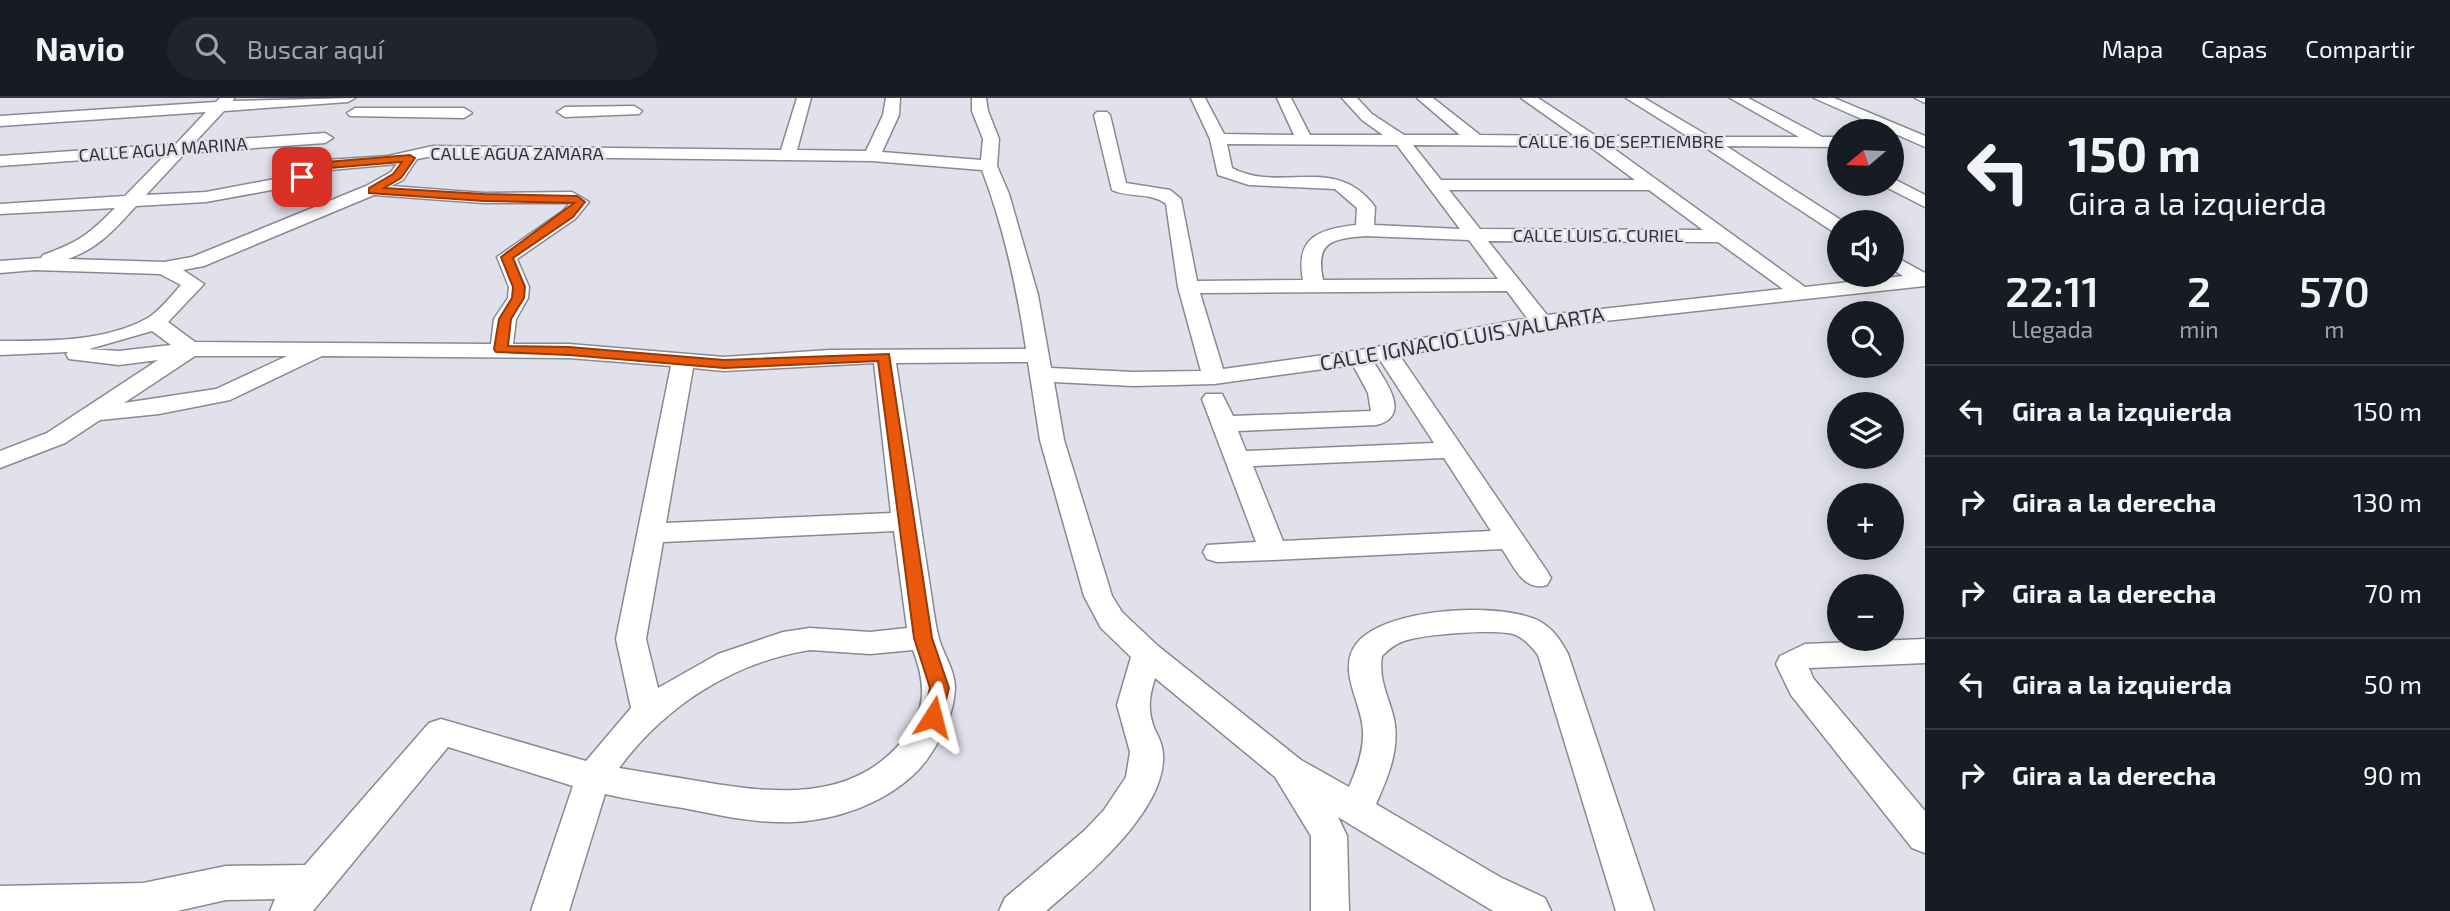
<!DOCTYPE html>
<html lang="es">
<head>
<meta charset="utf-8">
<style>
	:root { --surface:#171b24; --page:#20242c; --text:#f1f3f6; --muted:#9ea1a6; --line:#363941 }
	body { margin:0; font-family:"Exo 2",sans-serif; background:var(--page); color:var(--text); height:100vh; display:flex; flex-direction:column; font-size:26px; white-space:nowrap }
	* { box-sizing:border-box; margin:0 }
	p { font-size:23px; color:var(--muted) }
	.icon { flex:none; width:38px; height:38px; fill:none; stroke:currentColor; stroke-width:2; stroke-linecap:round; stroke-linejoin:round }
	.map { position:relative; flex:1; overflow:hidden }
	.details { display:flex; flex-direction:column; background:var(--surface); width:525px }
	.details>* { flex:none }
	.banner { background:#171b24; color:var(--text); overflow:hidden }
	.needle { width:46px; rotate:251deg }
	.fabs { position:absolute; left:1827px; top:21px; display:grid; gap:14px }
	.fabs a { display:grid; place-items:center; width:77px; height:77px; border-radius:50%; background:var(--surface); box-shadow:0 4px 18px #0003; font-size:35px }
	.pin { position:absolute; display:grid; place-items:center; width:60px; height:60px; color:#fff; margin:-30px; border-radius:14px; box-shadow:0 4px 10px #0006 }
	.me { position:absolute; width:77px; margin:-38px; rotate:9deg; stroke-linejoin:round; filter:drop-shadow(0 0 5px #0008) }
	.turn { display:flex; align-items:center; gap:24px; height:147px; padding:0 28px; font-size:32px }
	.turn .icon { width:91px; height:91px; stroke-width:2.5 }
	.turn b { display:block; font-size:49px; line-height:60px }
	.eta { display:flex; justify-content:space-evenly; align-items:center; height:119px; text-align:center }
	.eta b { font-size:42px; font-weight:600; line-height:49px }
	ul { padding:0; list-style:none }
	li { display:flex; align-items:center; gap:21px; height:91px; padding:0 28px; border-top:2px solid var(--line) }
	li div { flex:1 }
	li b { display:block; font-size:26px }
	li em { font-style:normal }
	header { display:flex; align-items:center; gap:42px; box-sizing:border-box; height:98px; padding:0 35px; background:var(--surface); border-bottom:2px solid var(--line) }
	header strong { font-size:33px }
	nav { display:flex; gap:38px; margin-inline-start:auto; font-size:24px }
	.search { width:490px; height:63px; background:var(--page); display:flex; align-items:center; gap:18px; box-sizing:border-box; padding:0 24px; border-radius:38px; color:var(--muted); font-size:26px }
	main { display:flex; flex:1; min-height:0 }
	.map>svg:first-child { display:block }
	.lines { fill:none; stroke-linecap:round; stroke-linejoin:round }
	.minor-casing { stroke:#898993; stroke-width:3 }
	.minor { fill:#fff; fill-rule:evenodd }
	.route { fill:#ea580c; stroke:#983908; stroke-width:2 }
	.labels { text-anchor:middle; stroke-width:5; stroke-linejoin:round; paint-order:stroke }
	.far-street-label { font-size:18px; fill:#323236; stroke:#e1e1ec }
	.street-label { font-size:21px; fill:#323236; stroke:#e1e1ec }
</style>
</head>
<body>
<header>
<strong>Navio</strong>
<div class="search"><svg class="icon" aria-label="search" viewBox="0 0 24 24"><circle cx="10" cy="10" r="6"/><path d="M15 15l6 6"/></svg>Buscar aquí</div>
<nav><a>Mapa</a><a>Capas</a><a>Compartir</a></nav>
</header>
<main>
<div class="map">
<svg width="1925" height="813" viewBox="0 0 1925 813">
	<rect width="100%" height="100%" fill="#e1e1ec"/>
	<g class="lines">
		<defs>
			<g id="minor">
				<path d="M 220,0 L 234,0 L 233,3 L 355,0 L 348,4 L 224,13 L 195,44 L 325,35 L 333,40 L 325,45 L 185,55 L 146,97 L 206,94 L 280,80 L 303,73 L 326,62 L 388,58 L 433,48 L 781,52 L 797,0 L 811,0 L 797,52 L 866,53 L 883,17 L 886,0 L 900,0 L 899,17 L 882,54 L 981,62 L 983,41 L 972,13 L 972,0 L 986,0 L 988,13 L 999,41 L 997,68 L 1009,96 L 1038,197 L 1051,270 L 1133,274 L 1201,273 L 1178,189 L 1166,106 C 1152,94 1129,100 1112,92 L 1094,17 L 1097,14 L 1107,14 L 1110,17 L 1126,85 L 1170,92 L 1181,101 L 1197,183 L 1303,182 C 1295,140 1318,131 1356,127 L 1357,110 L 1335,91 L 1249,87 L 1218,77 L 1210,41 L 1191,0 L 1205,0 L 1224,36 L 1294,37 L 1277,0 L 1291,0 L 1310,37 L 1383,37 L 1362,22 L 1342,0 L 1357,0 L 1372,16 L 1404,37 L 1460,37 L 1417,0 L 1433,0 L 1480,37 L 1575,38 L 1521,0 L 1538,0 L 1596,38 L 1687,38 L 1626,0 L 1644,0 L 1710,39 L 1799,39 L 1730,0 L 1748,0 L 1822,39 L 1839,39 L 1839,49 L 1726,48 L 1844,124 L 1839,124 L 1839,134 L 1832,133 L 1703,48 L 1610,48 L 1805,189 L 1903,178 L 1892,171 L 1892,157 L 1925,175 L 1925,188 L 1541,230 L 1400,258 L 1547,473 L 1551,480 L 1547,487 C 1523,494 1514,468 1502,451 L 1273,462 L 1217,464 L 1207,461 L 1203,454 L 1207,447 L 1256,444 L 1202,301 L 1206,296 L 1222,296 L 1233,318 L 1371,313 L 1368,295 L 1353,267 L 1214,286 L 1133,288 L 1054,284 L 1064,342 L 1112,498 L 1122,514 L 1158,548 L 1301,662 L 1349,689 C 1357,671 1364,652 1363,633 C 1362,604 1336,572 1357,545 C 1386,509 1503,503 1541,524 C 1554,532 1561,543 1568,556 L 1654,813 L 1616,813 L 1538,557 C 1532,549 1523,539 1513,536 C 1493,531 1424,536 1404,543 C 1395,546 1389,551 1382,558 C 1378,582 1389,599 1394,621 C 1400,651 1388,679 1376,706 L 1500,779 L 1545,800 L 1551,813 L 1493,813 L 1338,719 L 1347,738 L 1349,813 L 1311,813 L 1311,738 L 1275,679 L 1155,580 C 1149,599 1147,613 1155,632 C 1159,640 1163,648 1163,657 C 1166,713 1085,780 1046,813 L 999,813 L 1005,800 L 1084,733 L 1104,712 L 1126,679 L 1130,654 L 1117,607 L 1131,559 L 1101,530 L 1084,498 L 1040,342 L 1028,264 L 896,265 L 932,502 C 934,516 936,531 940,544 C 945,559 955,573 955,590 C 954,616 941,642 926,663 C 893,705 830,726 778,724 C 746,724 715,716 683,710 C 657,706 631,702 605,696 L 569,813 L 531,813 L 573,688 L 448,649 L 313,813 L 270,813 L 275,801 L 226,802 L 177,813 L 0,813 L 0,788 L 143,785 L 226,768 L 305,767 L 429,625 L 441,621 L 586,663 L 631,610 L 616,541 L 671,268 L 569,260 L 322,258 L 230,302 L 159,316 L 100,322 L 65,345 L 0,370 L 0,353 L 47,335 L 158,262 L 119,267 L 69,261 L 66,256 L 68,254 L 0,257 L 0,243 C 47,243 103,244 146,221 C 159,214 171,198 181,187 L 160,176 L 35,172 L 0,175 L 0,163 L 41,160 L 43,157 C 79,144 88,137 115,110 L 0,116 L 0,106 L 125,98 L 166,56 L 0,68 L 0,58 L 176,46 L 206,14 L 0,28 L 0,18 L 216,4 ZM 1227,46 L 1397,47 L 1460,131 L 1374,127 L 1375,109 C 1336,55 1281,96 1232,70 ZM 1413,47 L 1589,48 L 1635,82 L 1441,82 ZM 433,58 L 872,63 L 982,72 C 1004,130 1017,190 1026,251 L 830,252 L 724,259 L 569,246 L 513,246 L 516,221 L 528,200 L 529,189 L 517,161 L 575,121 L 589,104 L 572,94 L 484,95 L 391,88 L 403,82 L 417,61 ZM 397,66 L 391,74 L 366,88 L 192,159 L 164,164 L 68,161 C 100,149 113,133 136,108 L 206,104 L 288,89 L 315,81 L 330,72 ZM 1449,92 L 1649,92 L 1703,132 L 1480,131 ZM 374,97 L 484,105 L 570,105 L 563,113 L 497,159 L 509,189 L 508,200 L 494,221 L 491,246 L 195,244 L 168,224 L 204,186 L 183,172 L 204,168 ZM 1365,138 L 1469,142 L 1498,181 L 1323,182 C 1315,144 1331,141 1365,138 ZM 1488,143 L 1718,144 L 1783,191 L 1547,217 ZM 1507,193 L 1527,220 L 1360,252 L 1223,271 L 1200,195 ZM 152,233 L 171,247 L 119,253 L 89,251 ZM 195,258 L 287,258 L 216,291 L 124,305 ZM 1380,262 L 1434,345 L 1246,353 L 1238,333 L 1376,327 C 1413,318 1385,283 1373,263 ZM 874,265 L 891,415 L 666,425 L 693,270 L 724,273 ZM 1444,360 L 1491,433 L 1283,443 L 1253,368 ZM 894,433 L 907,530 L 870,534 L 810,530 L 783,534 L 718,556 L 658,590 L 646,541 L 663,444 ZM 810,552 L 870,556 L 913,552 C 926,586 927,612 903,642 C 853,704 774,696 704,684 C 676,679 647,675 619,670 C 665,608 733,564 810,552 Z"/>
				<polygon points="1814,0 1834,0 1925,38 1925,49"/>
				<polygon points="1915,0 1925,0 1925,5"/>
				<polygon points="634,8 642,13 639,16 565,19 557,14 565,9"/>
				<polygon points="355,10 464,10 472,15 464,20 350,18 347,15"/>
				<polygon points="1892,80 1925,97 1925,109 1886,89 1884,86 1892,86"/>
				<polygon points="1925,541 1925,565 1809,570 1813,580 1925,713 1925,755 1912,750 1791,597 1776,566 1780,558 1805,546"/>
			</g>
		</defs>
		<!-- minor casing -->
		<use href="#minor" class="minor-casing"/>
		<!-- minor -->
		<use href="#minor" class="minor"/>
	</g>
	<!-- route -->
	<polygon class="route" points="410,57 415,60 401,80 384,90 484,96 577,98 585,104 573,119 513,160 525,189 524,200 511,221 508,248 569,249 724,262 889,256 932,540 949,590 940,625 933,627 926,625 923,619 930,590 914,540 878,263 724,270 569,257 496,254 494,251 499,221 512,200 513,189 501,159 574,105 484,103 369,95 369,90 393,76 402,64 329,70 306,81 297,79 326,64"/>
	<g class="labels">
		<!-- far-street labels -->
		<g class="far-street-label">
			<text x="1621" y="50">CALLE 16 DE SEPTIEMBRE</text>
			<text transform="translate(163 52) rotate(-4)" y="6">CALLE AGUA MARINA</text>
			<text x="517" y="62">CALLE AGUA ZAMARA</text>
			<text x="1598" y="144">CALLE LUIS G. CURIEL</text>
		</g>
		<!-- street labels -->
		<g class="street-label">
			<text transform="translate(1462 241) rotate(-10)" y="7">CALLE IGNACIO LUIS VALLARTA</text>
		</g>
	</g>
</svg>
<div class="fabs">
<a><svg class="needle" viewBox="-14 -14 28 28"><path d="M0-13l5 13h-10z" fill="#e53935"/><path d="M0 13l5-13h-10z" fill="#9ea1a6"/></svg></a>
<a><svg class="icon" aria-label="sound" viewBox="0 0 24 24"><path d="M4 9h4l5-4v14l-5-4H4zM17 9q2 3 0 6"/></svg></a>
<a><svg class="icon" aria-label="search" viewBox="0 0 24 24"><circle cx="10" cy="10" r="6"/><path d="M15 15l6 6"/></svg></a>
<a><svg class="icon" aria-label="layers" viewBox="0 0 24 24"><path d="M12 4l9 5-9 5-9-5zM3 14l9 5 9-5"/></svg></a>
<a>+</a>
<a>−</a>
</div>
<div class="pin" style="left:302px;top:79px;background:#d93025"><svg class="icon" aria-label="arrive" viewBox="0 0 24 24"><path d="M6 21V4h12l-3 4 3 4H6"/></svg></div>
<svg class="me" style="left:933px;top:619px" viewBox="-20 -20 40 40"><path d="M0-17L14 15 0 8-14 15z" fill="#ea580c" stroke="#fff" stroke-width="4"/></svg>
</div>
<section class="details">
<div class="banner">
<div class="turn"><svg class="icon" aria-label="left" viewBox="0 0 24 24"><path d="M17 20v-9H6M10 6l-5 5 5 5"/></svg><div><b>150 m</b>Gira a la izquierda</div></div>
</div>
<div class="eta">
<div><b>22:11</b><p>Llegada</p></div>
<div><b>2</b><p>min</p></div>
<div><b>570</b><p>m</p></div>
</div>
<ul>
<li><svg class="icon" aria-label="left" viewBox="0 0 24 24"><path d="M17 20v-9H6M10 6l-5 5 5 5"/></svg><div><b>Gira a la izquierda</b></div><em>150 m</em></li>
<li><svg class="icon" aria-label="right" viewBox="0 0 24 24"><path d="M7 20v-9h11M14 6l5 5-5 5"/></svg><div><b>Gira a la derecha</b></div><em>130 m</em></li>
<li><svg class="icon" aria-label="right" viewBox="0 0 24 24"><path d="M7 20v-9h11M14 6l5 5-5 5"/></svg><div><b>Gira a la derecha</b></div><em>70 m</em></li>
<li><svg class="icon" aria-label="left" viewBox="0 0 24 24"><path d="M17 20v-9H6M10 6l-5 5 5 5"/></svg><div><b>Gira a la izquierda</b></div><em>50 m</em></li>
<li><svg class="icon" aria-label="right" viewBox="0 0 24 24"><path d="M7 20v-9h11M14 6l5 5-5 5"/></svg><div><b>Gira a la derecha</b></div><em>90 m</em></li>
</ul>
</section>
</main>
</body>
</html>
